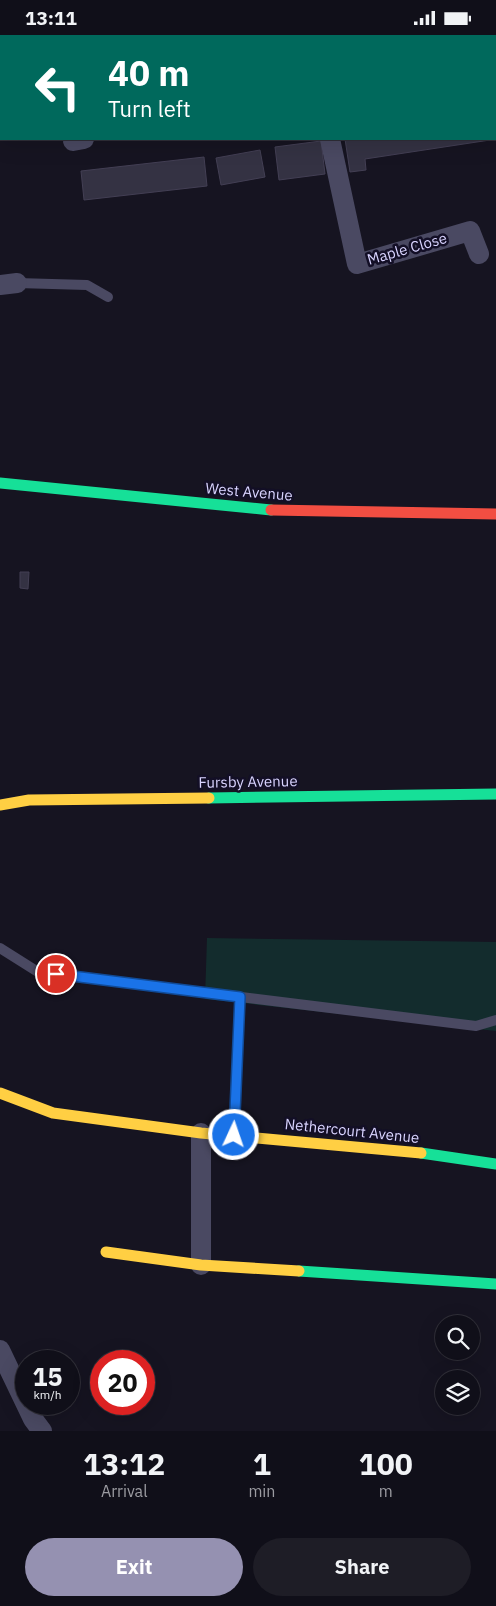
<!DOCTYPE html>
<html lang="en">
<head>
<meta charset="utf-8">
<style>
	:root { --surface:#100f19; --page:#1e1d26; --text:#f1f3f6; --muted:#9c9ca2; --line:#302f38; --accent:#9591b1 }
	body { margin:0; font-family:"IBM Plex Sans",sans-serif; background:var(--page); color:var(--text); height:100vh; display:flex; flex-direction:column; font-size:19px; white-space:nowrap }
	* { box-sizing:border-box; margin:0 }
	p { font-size:16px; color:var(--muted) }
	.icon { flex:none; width:28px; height:28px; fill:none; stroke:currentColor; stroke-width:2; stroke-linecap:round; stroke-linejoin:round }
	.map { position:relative; height:1396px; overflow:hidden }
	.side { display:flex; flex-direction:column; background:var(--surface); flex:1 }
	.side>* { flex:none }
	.top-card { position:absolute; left:0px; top:0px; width:496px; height:105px; box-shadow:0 5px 20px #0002,0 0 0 1px var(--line); background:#00695c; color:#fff; overflow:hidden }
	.fabs { position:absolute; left:435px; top:1280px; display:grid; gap:10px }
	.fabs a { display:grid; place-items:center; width:45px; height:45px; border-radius:50%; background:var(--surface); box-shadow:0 5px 20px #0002,0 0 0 1px var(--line); font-size:25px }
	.speed { position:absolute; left:15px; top:1315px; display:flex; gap:10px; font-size:25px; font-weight:700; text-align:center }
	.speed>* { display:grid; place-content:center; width:65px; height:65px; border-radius:50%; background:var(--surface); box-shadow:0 5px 20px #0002,0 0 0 1px var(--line); line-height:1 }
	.speed small { font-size:12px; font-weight:400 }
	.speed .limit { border:8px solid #d22; background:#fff; color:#111 }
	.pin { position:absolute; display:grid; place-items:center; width:42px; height:42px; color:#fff; margin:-21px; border:2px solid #fff; border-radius:50%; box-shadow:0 1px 5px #0007 }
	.me { position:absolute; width:55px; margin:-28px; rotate:3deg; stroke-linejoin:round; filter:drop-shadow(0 0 4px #0008) }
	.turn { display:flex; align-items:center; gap:18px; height:105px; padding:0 25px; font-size:22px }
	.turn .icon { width:65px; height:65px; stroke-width:2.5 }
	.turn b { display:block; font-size:35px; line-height:42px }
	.eta { display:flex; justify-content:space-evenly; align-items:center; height:85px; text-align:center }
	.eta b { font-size:30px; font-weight:700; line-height:35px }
	.primary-button { display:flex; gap:10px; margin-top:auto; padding:10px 25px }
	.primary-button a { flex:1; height:58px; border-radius:30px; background:var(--accent); color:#fff; font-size:20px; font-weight:700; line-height:58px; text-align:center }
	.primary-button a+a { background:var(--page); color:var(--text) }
	.status { display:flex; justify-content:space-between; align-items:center; height:35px; padding:0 25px; background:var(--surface); direction:ltr }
	.status svg { height:14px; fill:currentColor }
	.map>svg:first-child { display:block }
	.green { fill:#132c2d }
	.building { fill:#343243; stroke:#433f54 }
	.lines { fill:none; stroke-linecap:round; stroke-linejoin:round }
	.lane { stroke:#4a4962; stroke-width:10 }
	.street { stroke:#4a4962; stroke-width:20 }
	.fast { stroke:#16e098; stroke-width:11 }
	.slow { stroke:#ffcf43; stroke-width:11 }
	.jam { stroke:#f24e42; stroke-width:11 }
	.route-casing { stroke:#114b97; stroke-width:12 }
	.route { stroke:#1a73e8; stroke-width:9 }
	.labels { text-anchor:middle; stroke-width:5; stroke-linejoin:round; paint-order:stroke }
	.street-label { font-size:15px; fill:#d9d4ff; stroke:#130f26 }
</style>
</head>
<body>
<div class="status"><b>13:11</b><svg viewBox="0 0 49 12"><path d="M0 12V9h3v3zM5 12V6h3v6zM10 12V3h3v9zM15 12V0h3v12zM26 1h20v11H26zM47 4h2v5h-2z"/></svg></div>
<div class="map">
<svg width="496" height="1396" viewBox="0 0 496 1396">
	<rect width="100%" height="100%" fill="#161421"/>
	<!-- green -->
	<polygon class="green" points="207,903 496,907 496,996 205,964"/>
	<!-- building -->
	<g class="building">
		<polygon points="273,0 335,0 335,1 265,1"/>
		<rect x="350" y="0" width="125" height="1"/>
		<polygon points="345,104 490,104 490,105 365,124 366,135 350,137"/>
		<polygon points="321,106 325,139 279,145 275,112"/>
		<polygon points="260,115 265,142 221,150 216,123"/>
		<polygon points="204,122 207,151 84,165 81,136"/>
		<polygon points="20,537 29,537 28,554 20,553"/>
	</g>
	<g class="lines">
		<!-- lane -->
		<g class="lane">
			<polyline points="17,248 87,250 108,262"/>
			<polyline points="0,913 38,937 476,991 496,985"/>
			<polyline points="234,1100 240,962"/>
		</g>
		<!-- street -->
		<g class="street">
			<polyline points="495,35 496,35"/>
			<polyline points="330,104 357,229 470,196 479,219"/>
			<polyline points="73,106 84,104"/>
			<polyline points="0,250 17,248"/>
			<polyline points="201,1230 201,1098"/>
			<polyline points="0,1315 33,1384 42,1396"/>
		</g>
		<!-- fast -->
		<g class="fast">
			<polyline points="0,448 271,475"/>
			<polyline points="209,763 496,759"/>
			<polyline points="421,1118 496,1129"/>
			<polyline points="299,1236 496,1249"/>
		</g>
		<!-- slow -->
		<g class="slow">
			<polyline points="0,770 29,765 209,763"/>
			<polyline points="0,1058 53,1078 201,1098 421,1118"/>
			<polyline points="106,1217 201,1230 299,1236"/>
		</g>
		<!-- jam -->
		<polyline class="jam" points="271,475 496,479"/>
	</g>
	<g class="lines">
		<defs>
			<polyline id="route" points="56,939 240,962 234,1100"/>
		</defs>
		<!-- route casing -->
		<use href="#route" class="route-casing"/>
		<!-- route -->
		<use href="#route" class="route"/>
	</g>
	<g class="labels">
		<!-- street labels -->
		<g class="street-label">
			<text transform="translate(407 214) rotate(-16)" y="5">Maple Close</text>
			<text transform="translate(249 457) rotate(5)" y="5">West Avenue</text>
			<text transform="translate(248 747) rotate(-1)" y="5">Fursby Avenue</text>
			<text transform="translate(352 1096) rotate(6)" y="5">Nethercourt Avenue</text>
		</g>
	</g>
</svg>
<div class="fabs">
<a><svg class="icon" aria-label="search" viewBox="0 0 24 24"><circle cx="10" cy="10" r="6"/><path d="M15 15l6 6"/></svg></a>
<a><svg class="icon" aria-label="layers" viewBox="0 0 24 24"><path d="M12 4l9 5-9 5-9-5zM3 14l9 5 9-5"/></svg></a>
</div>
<div class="speed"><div>15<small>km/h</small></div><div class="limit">20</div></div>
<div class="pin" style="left:56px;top:939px;background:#d93025"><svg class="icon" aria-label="arrive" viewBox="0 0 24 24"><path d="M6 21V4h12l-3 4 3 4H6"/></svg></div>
<svg class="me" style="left:234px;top:1100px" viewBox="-20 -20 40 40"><circle r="17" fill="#1a73e8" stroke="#fff" stroke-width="3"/><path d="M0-11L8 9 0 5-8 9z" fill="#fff"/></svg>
<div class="top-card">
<div class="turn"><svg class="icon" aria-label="left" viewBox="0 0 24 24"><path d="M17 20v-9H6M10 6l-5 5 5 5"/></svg><div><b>40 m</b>Turn left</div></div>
</div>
</div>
<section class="side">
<div class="eta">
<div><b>13:12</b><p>Arrival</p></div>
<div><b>1</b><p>min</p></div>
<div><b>100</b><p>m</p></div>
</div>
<div class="primary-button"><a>Exit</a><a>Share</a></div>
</section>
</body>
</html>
